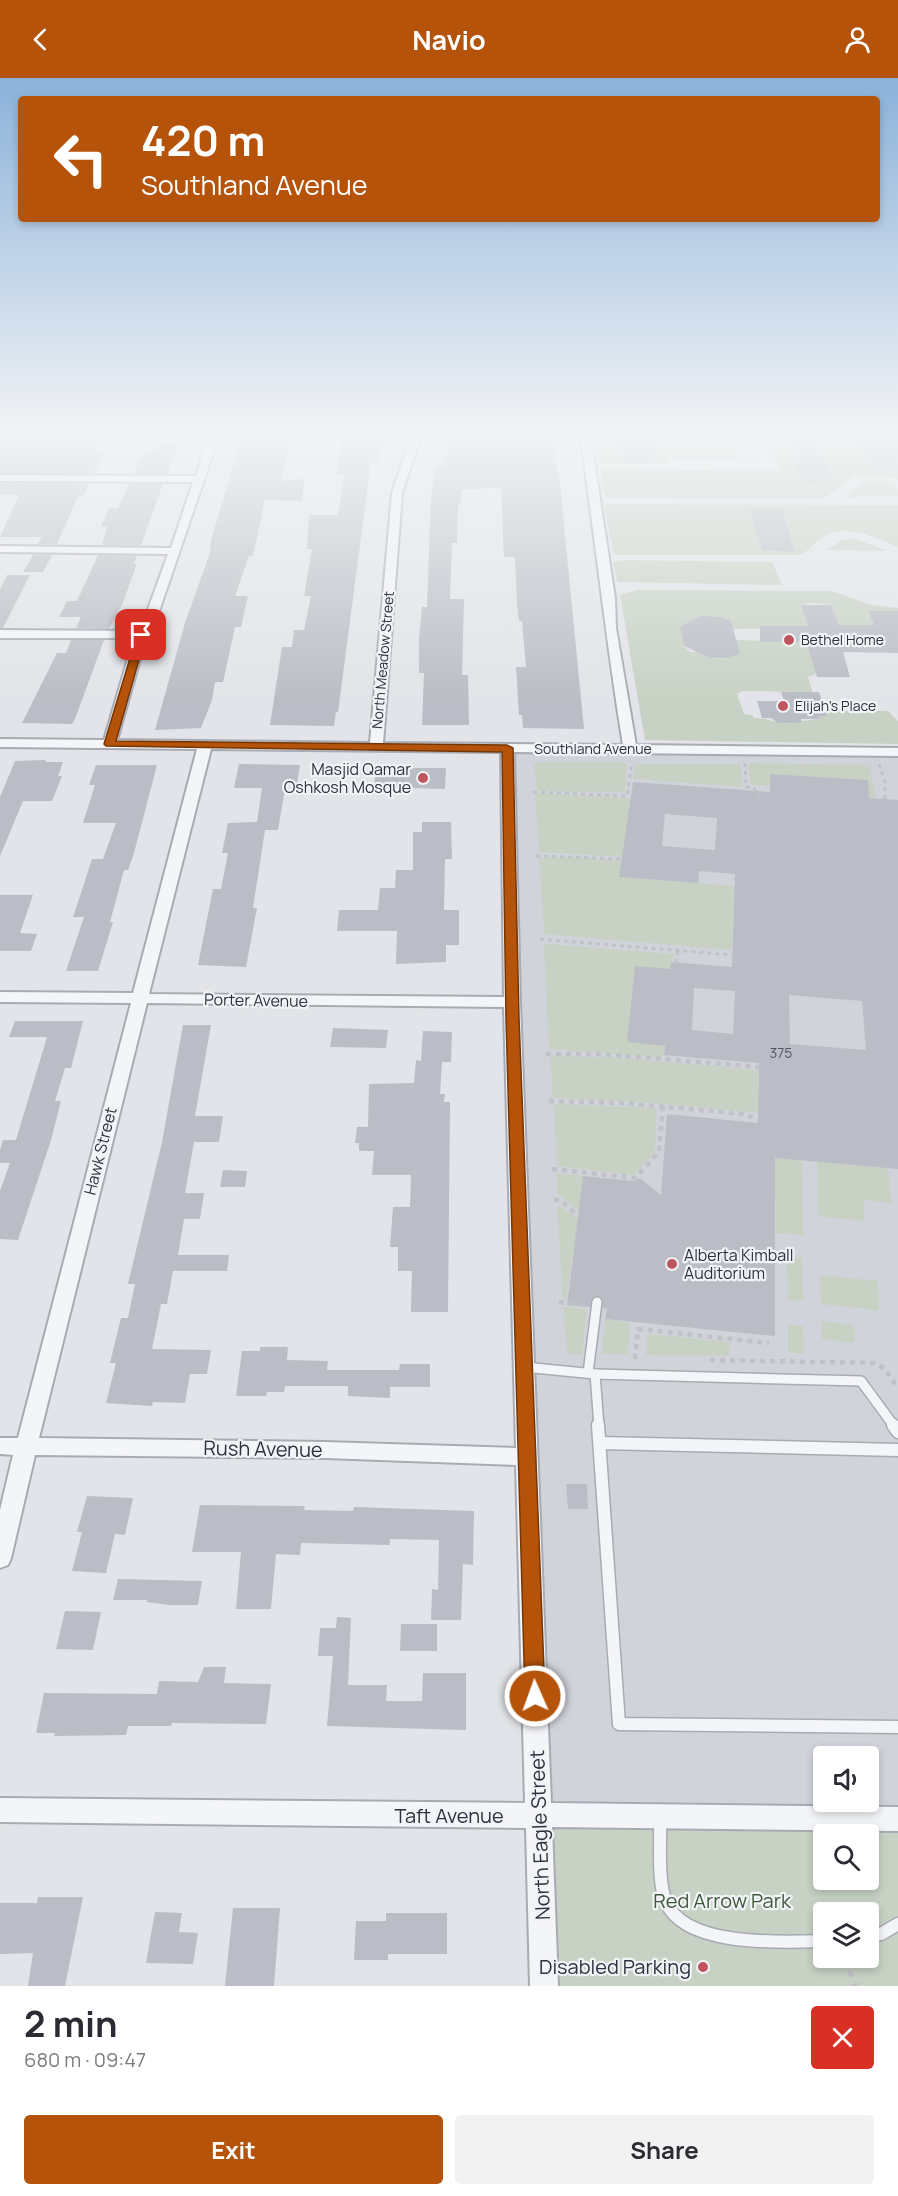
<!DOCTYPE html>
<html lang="en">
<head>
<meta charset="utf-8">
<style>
	:root { --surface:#fff; --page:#f2f2f3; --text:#2b2b33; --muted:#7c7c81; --accent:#b45309 }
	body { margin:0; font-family:Manrope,sans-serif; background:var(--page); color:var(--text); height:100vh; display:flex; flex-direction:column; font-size:22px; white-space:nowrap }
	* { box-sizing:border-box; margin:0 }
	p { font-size:20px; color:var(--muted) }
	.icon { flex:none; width:33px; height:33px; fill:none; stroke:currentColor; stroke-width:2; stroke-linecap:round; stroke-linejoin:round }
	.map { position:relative; height:1908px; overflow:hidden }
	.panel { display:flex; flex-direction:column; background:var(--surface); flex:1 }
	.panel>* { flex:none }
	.guide { position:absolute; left:18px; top:18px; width:862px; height:126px; border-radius:6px; box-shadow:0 3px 9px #0003; background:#b45309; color:#fff; overflow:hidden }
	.controls { position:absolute; left:813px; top:1668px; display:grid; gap:12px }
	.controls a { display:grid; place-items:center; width:66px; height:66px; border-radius:6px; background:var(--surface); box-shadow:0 3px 9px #0003; font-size:30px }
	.pin { position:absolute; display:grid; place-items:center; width:51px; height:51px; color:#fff; margin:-26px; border-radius:12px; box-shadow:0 3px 9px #0006 }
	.me { position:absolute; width:66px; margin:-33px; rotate:358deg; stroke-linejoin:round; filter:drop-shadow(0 0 4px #0008) }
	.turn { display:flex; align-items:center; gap:21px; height:126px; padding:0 24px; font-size:27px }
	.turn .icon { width:78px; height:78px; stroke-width:2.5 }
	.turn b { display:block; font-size:42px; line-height:51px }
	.round { display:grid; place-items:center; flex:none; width:63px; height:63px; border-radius:6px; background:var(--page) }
	.overview { display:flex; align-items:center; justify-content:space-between; height:102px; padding:0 24px }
	h1 { font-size:36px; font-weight:700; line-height:45px }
	.primary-button { display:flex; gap:12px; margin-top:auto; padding:12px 24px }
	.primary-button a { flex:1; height:69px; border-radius:6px; background:var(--accent); color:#fff; font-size:24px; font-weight:700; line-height:69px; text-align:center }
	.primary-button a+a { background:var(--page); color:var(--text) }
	header { display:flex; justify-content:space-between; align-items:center; height:78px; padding:0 24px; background:var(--accent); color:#fff; font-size:27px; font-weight:700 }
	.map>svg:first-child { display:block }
	.built { fill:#d1d3da; fill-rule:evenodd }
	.green { fill:#c7d2c4; fill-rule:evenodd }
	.building { fill:#babdc5; fill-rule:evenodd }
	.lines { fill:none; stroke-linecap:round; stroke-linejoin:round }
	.lane-far1-casing { stroke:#a8abb3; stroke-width:12 }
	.lane-casing { stroke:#a8abb3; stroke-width:15 }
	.street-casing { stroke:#a8abb3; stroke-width:4 }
	.path-far2 { stroke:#c0c2c8; stroke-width:3; stroke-dasharray:4 4; stroke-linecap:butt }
	.path-far1 { stroke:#c0c2c8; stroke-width:4.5; stroke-dasharray:5 5; stroke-linecap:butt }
	.path { stroke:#c0c2c8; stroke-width:5; stroke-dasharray:7 7; stroke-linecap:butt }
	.lane-far1 { stroke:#f4f5f8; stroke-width:9 }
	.lane { stroke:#f4f5f8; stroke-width:12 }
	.street { fill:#f4f5f8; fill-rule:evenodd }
	.route { fill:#b45309; stroke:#753606; stroke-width:1.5 }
	.poi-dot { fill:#bf565e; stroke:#f2f3f6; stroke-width:2 }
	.labels { text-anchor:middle; stroke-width:4.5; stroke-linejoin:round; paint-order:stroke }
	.far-poi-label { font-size:14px; fill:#2c323f; stroke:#f2f3f6; text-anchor:start }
	.far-street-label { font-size:14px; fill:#2c323f; stroke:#f2f3f6 }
	.number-label { font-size:14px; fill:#505560 }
	.poi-label { font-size:16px; fill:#2c323f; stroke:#f2f3f6; text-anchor:end }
	.street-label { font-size:16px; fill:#2c323f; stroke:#f2f3f6 }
	.near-street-label { font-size:20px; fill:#2c323f; stroke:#f2f3f6 }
	.near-park-label { font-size:20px; fill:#3f593b; stroke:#f2f3f6 }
	.near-poi-label { font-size:20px; fill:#2c323f; stroke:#f2f3f6; text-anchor:end }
</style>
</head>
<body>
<header><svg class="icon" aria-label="back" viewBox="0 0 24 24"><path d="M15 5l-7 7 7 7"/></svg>Navio<svg class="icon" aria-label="person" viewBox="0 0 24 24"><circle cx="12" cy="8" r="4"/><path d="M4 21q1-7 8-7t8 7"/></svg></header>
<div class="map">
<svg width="898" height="1908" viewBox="0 0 898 1908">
	<rect width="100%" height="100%" fill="#e2e4e9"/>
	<!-- built -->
	<path class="built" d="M 507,670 L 898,674 L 898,1741 L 540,1737 ZM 824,1678 L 868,1678 L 868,1724 L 824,1724 Z"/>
	<!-- green -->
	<g class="green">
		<polygon points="594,355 898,355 898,401 876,397 854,398 823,421 605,420 601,391 779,393 767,362 733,365 738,381 670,381 667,386 600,386"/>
		<polygon points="867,403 881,403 897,408 898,418 855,417 856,421 848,419 847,416"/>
		<path d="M 604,426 L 898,427 L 898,469 C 875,459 845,444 821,460 C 813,466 808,474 799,477 L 619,477 L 613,475 Z"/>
		<polygon points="853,460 888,473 828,472 841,462"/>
		<polygon points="624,482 772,484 782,507 617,504 613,484"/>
		<path d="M 637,512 L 832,513 L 871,527 L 898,530 L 898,533 L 869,533 L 873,545 L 879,547 L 840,550 L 831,527 L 812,525 L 801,527 L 809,550 L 733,551 L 724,541 L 696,540 L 697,543 L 691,543 L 691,547 L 680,549 L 684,568 L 690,574 L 703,574 L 704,578 C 713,581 724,582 733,578 L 732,575 L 739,575 L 736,562 L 806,564 L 816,596 L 808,599 L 815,623 L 802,614 L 742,613 L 737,616 L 744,636 L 752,637 L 754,640 C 766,640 771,643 781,645 C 790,647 807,641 820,641 L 819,638 L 827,638 L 825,630 L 831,633 L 888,633 L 898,643 L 898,666 L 645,662 L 620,517 Z"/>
		<polygon points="540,684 624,684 627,688 625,714 537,713 534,687"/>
		<polygon points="750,685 870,687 878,733 870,732 867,702 771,696 770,708 750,707 748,687"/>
		<polygon points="639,686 740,686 743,709 633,701 635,687"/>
		<polygon points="538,715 631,720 623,779 539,774 535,717"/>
		<polygon points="578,779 621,783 619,799 734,808 732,872 544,856 539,780"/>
		<polygon points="548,866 674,876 670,891 635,889 627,964 665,968 662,980 549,971 544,868"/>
		<polygon points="550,978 621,980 758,992 758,1035 653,1025 553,1020"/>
		<polygon points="554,1026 657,1030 655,1074 634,1097 557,1088"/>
		<polygon points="775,1080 802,1082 803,1157 776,1155"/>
		<polygon points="817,1084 888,1090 891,1125 864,1122 865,1143 818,1138"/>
		<polygon points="557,1095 583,1098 579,1133 557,1115"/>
		<polygon points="560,1128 578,1141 566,1221 563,1220 557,1131"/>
		<polygon points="787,1179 802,1180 803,1223 788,1222"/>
		<polygon points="820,1197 877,1203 879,1232 821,1226"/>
		<polygon points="563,1228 587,1232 582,1277 572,1277 567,1273"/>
		<polygon points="605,1241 630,1245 628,1276 602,1276"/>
		<polygon points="821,1243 854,1247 855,1265 822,1261"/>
		<polygon points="788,1247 803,1248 804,1276 788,1274"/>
		<polygon points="650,1256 729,1264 729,1278 646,1277 647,1257"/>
		<path d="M 540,1737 L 898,1741 L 898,1908 L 544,1908 ZM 824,1756 L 868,1756 L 868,1802 L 824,1802 ZM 824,1834 L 868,1834 L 868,1880 L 824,1880 Z"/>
	</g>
	<!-- building -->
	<g class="building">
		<polygon points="0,355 101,357 93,373 105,373 94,395 0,395"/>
		<polygon points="243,355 291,355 281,403 305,401 302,423 265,422 253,478 249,478 235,518 248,518 241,549 235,549 223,604 215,604 212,622 201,650 155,652 185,545 210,475 211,462"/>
		<polygon points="342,355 387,355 378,384 371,384 338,634 336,634 334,648 270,647 282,569 292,569 294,552 304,552 311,518 304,518 312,471 307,471 309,437 338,437 345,395 336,398"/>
		<polygon points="447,355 494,355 494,358 551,355 560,407 584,651 523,650 522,637 519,637 516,589 526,589 522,543 519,543 517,526 515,479 504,479 501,409 461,412 461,427 458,427 457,465 452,465 450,521 464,521 462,597 468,597 469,647 422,647 424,595 419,595 419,561 422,529 427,529 431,418 435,392 437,392 437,387 443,387 443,379 447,379"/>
		<polygon points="793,355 810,355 835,404 803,405 792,378 799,378 792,362 796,362"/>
		<polygon points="855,355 898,355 898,391 869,391"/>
		<polygon points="617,356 649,356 656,385 623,385"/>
		<polygon points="158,364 180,364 168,396 134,395 144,372 155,372"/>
		<polygon points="0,405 89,406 83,418 78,419 57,466 38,466 42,459 0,459 19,417 0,417"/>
		<polygon points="129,406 163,406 141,467 102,467 107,449 101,449 109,430 118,430"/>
		<polygon points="749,431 782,431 795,474 762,472"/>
		<polygon points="33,477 52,477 43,494 23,494"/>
		<polygon points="98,477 137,478 134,486 137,486 122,527 109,551 76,550 81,539 59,539 67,523 77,523"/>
		<polygon points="7,497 30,497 3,550 0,550 0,511"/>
		<polygon points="801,527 831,527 839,547 874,547 868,533 898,533 898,575 843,574 850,599 817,599 806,564 760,564 760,548 808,548"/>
		<polygon points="701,538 719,539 731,543 740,576 727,580 710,580 684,568 680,549"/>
		<polygon points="71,562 104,562 75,641 72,646 22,645 57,575 66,575"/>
		<polygon points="781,614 819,614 827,638 819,638 820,641 801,641 802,644 795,645 778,645 771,640 762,640 757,623 784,623"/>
		<polygon points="46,682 45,684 63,684 58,698 62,698 52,723 23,723 0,778 0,719 15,683"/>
		<polygon points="239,686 300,687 297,705 286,705 278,752 265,752 253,830 257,830 246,889 198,887 213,811 221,811 228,775 222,775 228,745 257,744 262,710 234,710"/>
		<polygon points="96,687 157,687 134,775 128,792 124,792 110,844 113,844 98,893 66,893 84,839 73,839 81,815 92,781 103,781 116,745 83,745 95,707 89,707"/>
		<polygon points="376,690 446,690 445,711 374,709"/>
		<path d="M 770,696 L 868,702 L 869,720 L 898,722 L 898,1091 L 775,1080 L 775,1258 L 605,1241 L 607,1231 L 603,1230 L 603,1222 L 598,1217 L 592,1220 L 590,1229 L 567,1227 L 583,1098 L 634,1103 L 640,1100 L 661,1117 L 667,1036 L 758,1045 L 759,985 L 664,977 L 665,968 L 627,964 L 635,888 L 670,891 L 671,884 L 732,889 L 735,796 L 699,793 L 698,805 L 619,799 L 633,704 L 770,714 ZM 665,736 L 717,740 L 715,772 L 662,768 ZM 694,910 L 735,913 L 733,956 L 692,952 ZM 789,917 L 862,923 L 866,972 L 790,966 Z"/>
		<polygon points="422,744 451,744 452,781 445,781 444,832 459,832 459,867 446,867 446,884 396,886 397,853 337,853 339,832 378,832 380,810 395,810 396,792 413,792 413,754 422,754"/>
		<polygon points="0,817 33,817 20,855 37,856 31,873 0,873"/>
		<polygon points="15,943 83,943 71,990 65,990 55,1023 61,1023 51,1062 18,1162 0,1161 0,1113 10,1085 0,1085 0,1072 3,1062 16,1062 47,959 9,959"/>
		<polygon points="183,947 211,947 195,1038 223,1038 219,1064 194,1064 185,1115 204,1115 200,1141 184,1141 178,1177 229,1177 227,1193 173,1193 167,1226 161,1226 152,1271 211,1272 207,1296 190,1296 185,1325 153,1324 152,1328 106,1325 116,1285 110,1285 121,1240 128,1240 135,1206 128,1206 162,1064"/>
		<polygon points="333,950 388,952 386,970 330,969"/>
		<polygon points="423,953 452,954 451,984 442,984 440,1016 445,1016 444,1024 450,1024 448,1234 411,1234 412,1193 398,1193 398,1169 390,1169 393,1129 410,1129 411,1097 372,1097 374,1073 359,1073 359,1065 355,1065 357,1049 368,1049 369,1006 414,1005 416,982 421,983"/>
		<polygon points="223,1092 247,1093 245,1109 220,1109"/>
		<polygon points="260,1269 288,1269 287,1282 328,1283 327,1292 399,1292 400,1286 430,1286 430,1309 390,1309 390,1320 348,1318 348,1308 285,1308 284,1314 267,1314 266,1318 236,1318 242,1273 260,1273"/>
		<polygon points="566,1406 587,1406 588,1431 568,1431"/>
		<polygon points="87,1418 133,1420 125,1457 115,1456 106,1495 72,1493 82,1454 77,1454"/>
		<polygon points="200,1427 305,1428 304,1432 353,1433 354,1429 474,1433 473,1487 463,1486 461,1542 431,1542 432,1511 438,1512 439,1462 390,1461 390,1467 301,1465 300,1477 276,1476 271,1531 236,1531 241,1474 192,1474"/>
		<polygon points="118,1501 202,1503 198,1527 169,1527 146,1524 147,1522 113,1522"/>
		<polygon points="65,1533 101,1534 93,1572 56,1571"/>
		<polygon points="337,1539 351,1540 348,1607 387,1607 386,1623 422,1623 423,1595 466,1595 466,1652 327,1648 333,1578 318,1578 320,1550 336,1550"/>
		<polygon points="401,1546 437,1546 437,1573 400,1573"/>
		<polygon points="204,1589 226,1589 224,1605 271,1606 266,1646 172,1645 171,1648 128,1648 126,1657 54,1658 55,1655 36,1655 44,1615 157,1616 159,1603 198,1604"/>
		<polygon points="38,1819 83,1819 65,1908 28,1908 33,1875 0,1876 0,1825 37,1825"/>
		<polygon points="233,1830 280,1830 274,1908 225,1908"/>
		<polygon points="155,1834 182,1835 179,1854 198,1855 193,1886 146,1885"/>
		<polygon points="386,1835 447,1835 447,1876 388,1876 388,1882 354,1882 356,1843 386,1843"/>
	</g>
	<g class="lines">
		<defs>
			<g id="lane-far1">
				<polyline points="524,1289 595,1296 599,1348"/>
				<polyline points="588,1295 597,1224"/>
				<polyline points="595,1296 861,1303 894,1348"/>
			</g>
			<g id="lane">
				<polyline points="598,1347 619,1646 898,1649"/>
				<polyline points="893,1347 898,1354"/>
				<polyline points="600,1365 898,1372"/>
				<path d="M 660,1741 C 661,1764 657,1803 666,1824 C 685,1870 783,1864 824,1863"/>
				<polyline points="868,1859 881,1856 898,1846"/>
			</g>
			<path id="street" d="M 210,355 L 220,355 L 155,545 L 147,557 L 117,662 L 370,665 L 392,415 L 412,355 L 422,355 L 402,415 L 383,665 L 623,667 C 606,563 595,459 580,355 L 590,355 L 615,520 L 616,550 L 636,667 L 898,670 L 898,678 L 514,674 L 520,924 L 551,1725 L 898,1729 L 898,1753 L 552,1749 L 558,1908 L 530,1908 L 526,1750 L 0,1744 L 0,1720 L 525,1725 L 516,1387 L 325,1380 L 35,1377 L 11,1480 L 8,1487 L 0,1490 L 0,1432 L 13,1377 L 0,1376 L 0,1360 L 18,1360 L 131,925 L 0,924 L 0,914 L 133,915 L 197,671 L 0,669 L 0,661 L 104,662 L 134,560 L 0,560 L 0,552 L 138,553 L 143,545 L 168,476 L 0,474 L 0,468 L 171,470 L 193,404 L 0,403 L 0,397 L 196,398 ZM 211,671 L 501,674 L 504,919 L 149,916 ZM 147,925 L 504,929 L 516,1370 L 325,1364 L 39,1360 Z"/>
		</defs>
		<!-- lane-far1 casing -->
		<use href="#lane-far1" class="lane-far1-casing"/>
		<!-- lane casing -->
		<use href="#lane" class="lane-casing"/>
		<!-- street casing -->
		<use href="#street" class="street-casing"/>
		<!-- path-far2 -->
		<g class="path-far2">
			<polyline points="745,685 746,709 754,710 760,724"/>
			<polyline points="879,686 885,704 885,721"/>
			<polyline points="533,714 627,718 632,684"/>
			<polyline points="536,778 621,781"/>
			<polyline points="540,861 732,877"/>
			<polyline points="676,885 678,872"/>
		</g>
		<!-- path-far1 -->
		<g class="path-far1">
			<polyline points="546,976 600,976 759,989"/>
			<polyline points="549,1023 623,1025 743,1036 758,1041"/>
			<polyline points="552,1091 635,1100 659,1074 663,1029"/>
			<polyline points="554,1122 560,1122 575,1135"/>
			<polyline points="559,1224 582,1227"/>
			<polyline points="635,1281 638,1251 769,1265"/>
			<polyline points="710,1282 874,1285 884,1290 898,1310"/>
		</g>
		<!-- path -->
		<polyline class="path" points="843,1880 856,1908"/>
		<!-- lane-far1 -->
		<use href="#lane-far1" class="lane-far1"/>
		<!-- lane -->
		<use href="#lane" class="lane"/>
		<!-- street -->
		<use href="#street" class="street"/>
	</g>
	<!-- sky -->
	<linearGradient id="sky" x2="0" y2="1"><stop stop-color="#8bb2da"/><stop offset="0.57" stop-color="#f2f3f5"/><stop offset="1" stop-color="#f2f3f5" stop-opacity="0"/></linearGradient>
	<rect width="898" height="622" fill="url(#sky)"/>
	<!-- route -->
	<polygon class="route" points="141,554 146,557 116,663 507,667 513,670 519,940 545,1618 542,1624 535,1627 528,1624 525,1618 506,940 502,674 106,668 104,666 137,557"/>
	<!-- markers -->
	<g class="poi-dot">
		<circle cx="789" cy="562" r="6"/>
		<circle cx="783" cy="628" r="6"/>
		<circle cx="423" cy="700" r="6"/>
		<circle cx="672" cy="1186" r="6"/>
		<circle cx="703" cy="1889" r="6"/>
	</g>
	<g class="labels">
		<!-- far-poi labels -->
		<g class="far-poi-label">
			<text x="801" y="567">Bethel Home</text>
			<text x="795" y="633">Elijah’s Place</text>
		</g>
		<!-- far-street labels -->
		<g class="far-street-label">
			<text transform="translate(383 582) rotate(-85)" y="5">North Meadow Street</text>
			<text x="593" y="676">Southland Avenue</text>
		</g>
		<!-- number labels -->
		<g class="number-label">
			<text x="781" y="980">375</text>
		</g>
		<!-- poi labels -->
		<g class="poi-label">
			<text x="411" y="697">Masjid Qamar<tspan x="411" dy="18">Oshkosh Mosque</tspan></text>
			<text x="684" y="1183" text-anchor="start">Alberta Kimball<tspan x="684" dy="18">Auditorium</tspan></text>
		</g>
		<!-- street labels -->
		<g class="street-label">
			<text transform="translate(256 922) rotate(1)" y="6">Porter Avenue</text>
			<text transform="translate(100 1073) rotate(-76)" y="6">Hawk Street</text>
		</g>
		<!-- near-street labels -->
		<g class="near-street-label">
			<text transform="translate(263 1371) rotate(1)" y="7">Rush Avenue</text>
			<text x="449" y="1745">Taft Avenue</text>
			<text transform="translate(540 1757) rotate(-92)" y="7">North Eagle Street</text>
		</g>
		<!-- near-park labels -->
		<g class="near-park-label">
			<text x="722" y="1830">Red Arrow Park</text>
		</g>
		<!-- near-poi labels -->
		<g class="near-poi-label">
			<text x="691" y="1896">Disabled Parking</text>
		</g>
	</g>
</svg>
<div class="controls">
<a><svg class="icon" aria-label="sound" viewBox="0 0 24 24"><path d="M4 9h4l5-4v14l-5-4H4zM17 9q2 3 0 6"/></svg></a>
<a><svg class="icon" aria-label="search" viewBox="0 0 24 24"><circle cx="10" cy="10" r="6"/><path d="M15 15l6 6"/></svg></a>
<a><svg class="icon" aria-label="layers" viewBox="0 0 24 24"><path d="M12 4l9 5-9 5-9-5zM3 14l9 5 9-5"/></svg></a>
</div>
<div class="pin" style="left:141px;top:557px;background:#d93025"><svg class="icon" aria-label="arrive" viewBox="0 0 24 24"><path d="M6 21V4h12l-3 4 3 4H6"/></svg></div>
<svg class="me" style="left:535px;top:1618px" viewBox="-20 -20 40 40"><circle r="17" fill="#b45309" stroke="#fff" stroke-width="3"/><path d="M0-11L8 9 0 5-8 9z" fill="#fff"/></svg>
<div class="guide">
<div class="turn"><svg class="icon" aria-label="left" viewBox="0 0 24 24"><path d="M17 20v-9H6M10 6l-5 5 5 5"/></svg><div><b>420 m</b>Southland Avenue</div></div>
</div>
</div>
<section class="panel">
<div class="overview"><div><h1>2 min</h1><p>680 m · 09:47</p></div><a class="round" style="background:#d93025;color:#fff"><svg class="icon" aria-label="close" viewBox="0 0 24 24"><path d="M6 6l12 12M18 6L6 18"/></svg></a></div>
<div class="primary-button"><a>Exit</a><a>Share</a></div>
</section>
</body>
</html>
